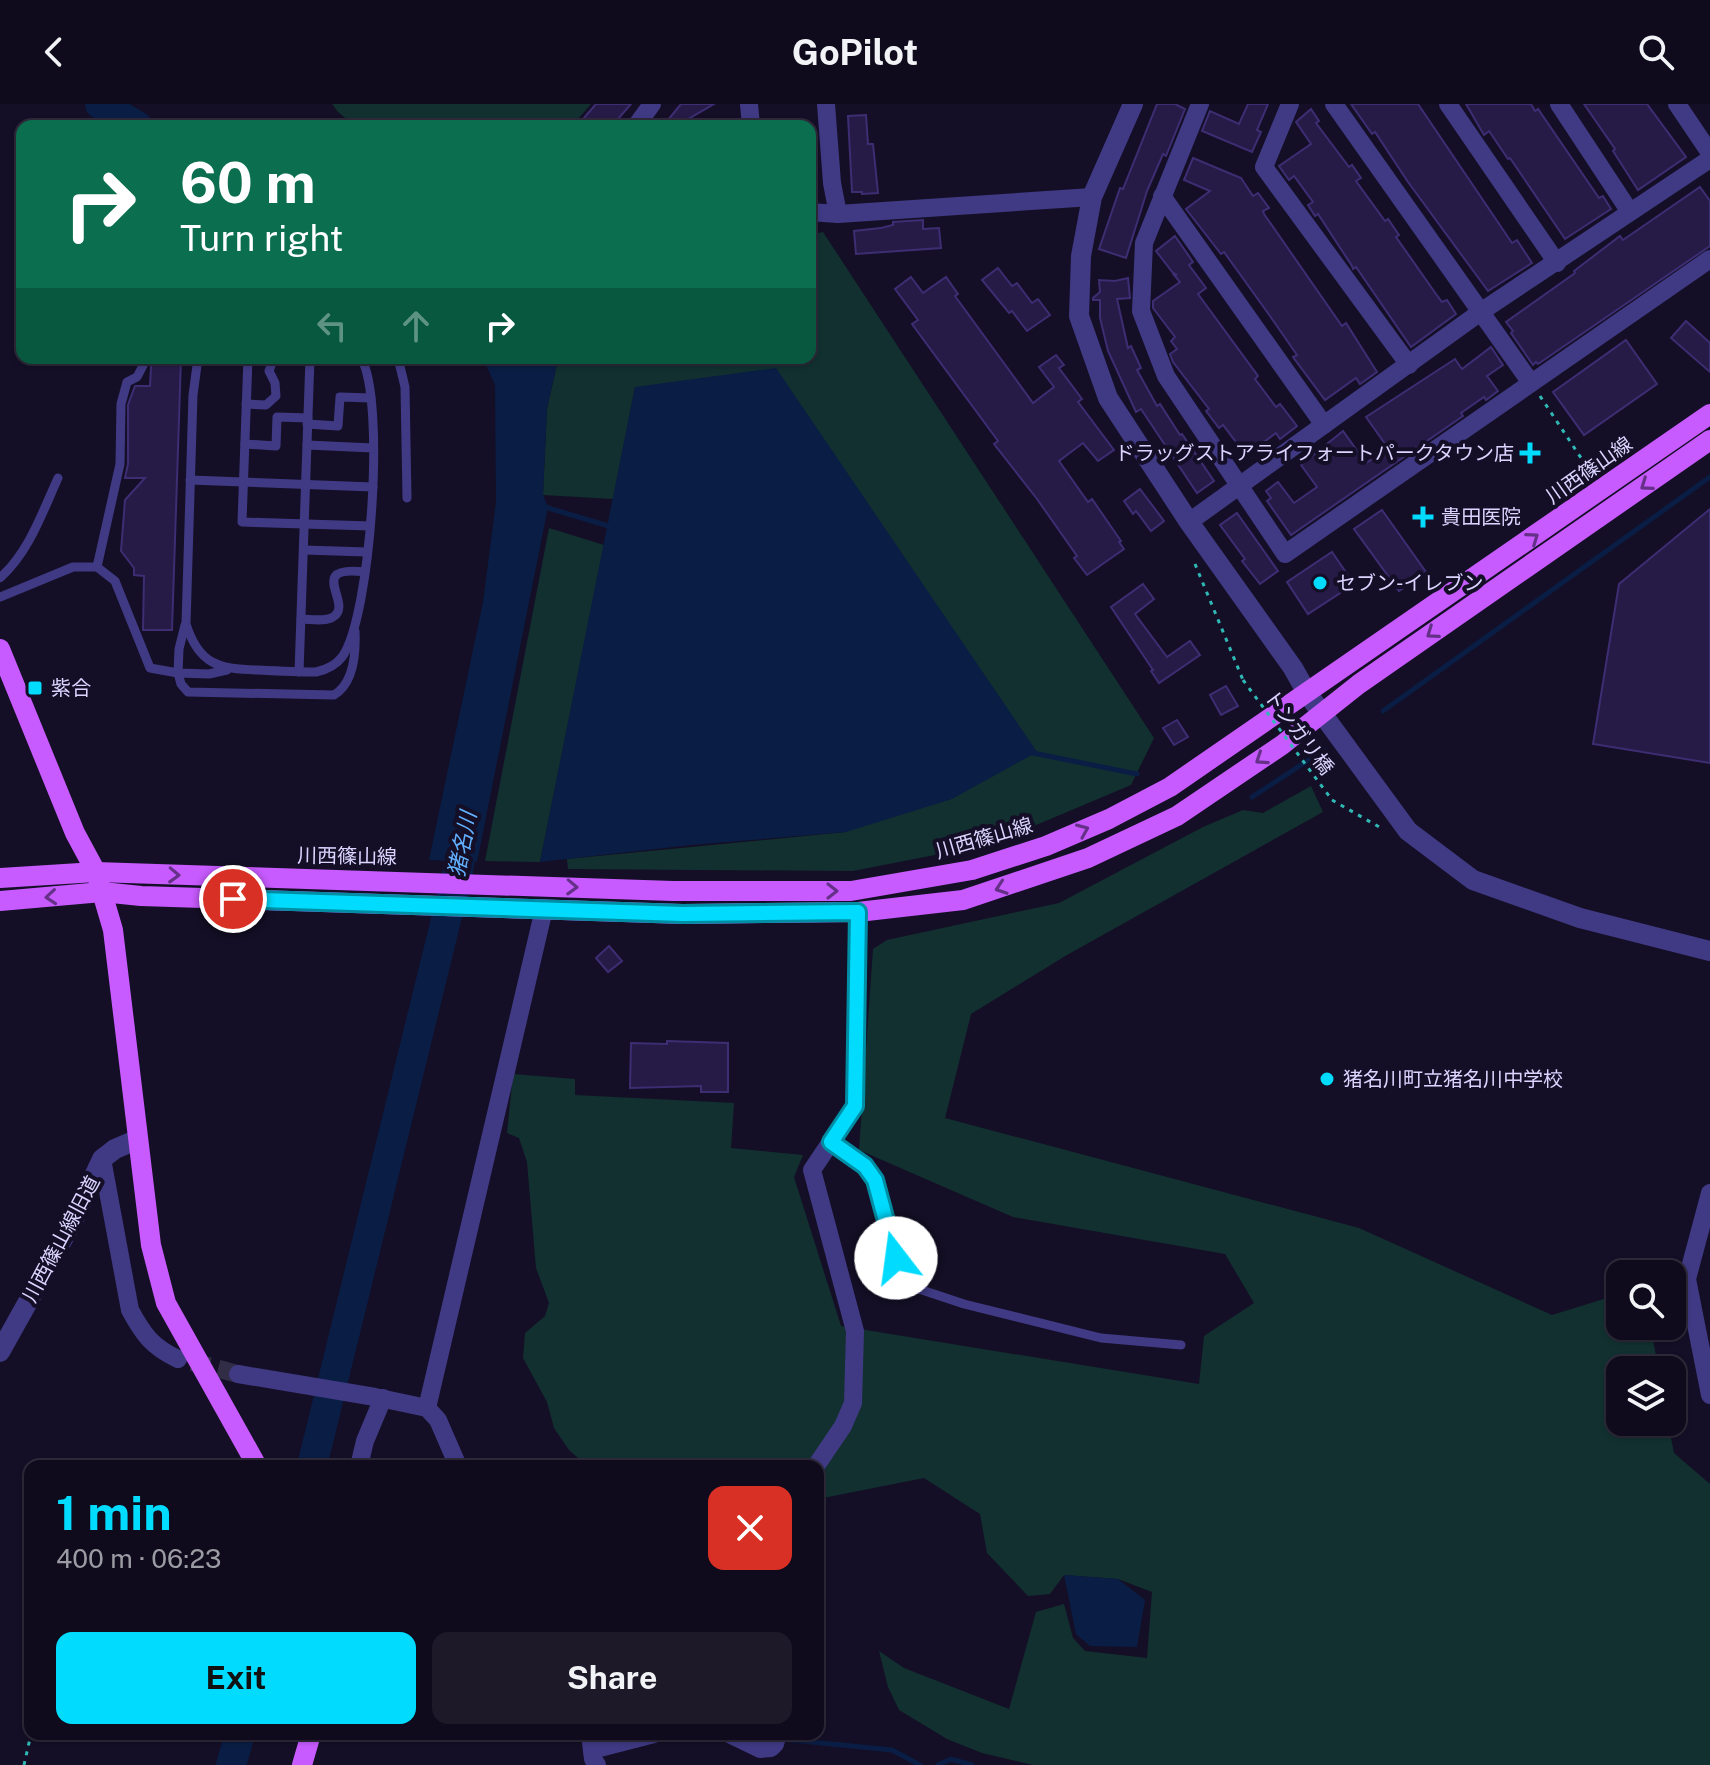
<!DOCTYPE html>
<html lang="en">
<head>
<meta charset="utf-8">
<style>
	:root { --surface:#0f0b1c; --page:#1d1929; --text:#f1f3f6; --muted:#9b9ba3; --line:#2f2b3b; --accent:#00dbfe }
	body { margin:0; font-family:"Public Sans","Noto Sans JP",sans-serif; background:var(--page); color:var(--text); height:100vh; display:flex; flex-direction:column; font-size:30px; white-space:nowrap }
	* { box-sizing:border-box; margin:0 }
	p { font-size:26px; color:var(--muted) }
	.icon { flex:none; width:44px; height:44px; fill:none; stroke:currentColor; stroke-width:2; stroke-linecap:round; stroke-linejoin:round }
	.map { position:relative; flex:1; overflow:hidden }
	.sheet { position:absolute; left:24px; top:1356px; width:800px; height:280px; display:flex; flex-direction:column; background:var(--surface); border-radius:16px; box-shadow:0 2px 6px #0004,0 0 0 2px var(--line) }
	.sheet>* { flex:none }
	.banner { position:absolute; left:16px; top:16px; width:800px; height:244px; border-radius:16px; box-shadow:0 2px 6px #0004,0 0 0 2px var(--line); background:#0b6e4f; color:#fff; overflow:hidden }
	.tools { position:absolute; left:1606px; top:1156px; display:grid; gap:16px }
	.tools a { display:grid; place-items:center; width:80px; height:80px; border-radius:16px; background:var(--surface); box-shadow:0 2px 6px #0004,0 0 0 2px var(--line); font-size:40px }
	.pin { position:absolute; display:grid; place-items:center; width:68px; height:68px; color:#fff; margin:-34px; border:4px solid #fff; border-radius:50%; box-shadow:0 2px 8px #0007 }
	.me { position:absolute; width:88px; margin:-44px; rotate:345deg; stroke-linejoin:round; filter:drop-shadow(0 0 6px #0008) }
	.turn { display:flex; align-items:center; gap:28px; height:168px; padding:0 32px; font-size:36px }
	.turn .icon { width:104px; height:104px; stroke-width:2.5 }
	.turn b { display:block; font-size:56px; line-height:68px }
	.lanes { display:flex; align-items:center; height:76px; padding:0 32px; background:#0003; justify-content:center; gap:40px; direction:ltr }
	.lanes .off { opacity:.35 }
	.round { display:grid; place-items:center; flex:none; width:84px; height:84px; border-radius:16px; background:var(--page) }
	.overview { display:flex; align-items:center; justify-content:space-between; height:136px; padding:0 32px }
	h1 { font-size:48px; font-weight:700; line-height:60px; color:var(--accent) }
	.button { display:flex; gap:16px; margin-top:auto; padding:16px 32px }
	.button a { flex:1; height:92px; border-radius:16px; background:var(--accent); color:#111; font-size:32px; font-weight:700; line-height:92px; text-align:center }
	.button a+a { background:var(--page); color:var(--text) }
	header { display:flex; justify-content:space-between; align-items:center; height:104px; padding:0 32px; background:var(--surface); font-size:36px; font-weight:700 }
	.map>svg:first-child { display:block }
	.green { fill:#123030 }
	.water { fill:#0a1d44 }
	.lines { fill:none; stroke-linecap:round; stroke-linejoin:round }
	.stream { stroke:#0a1d44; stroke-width:5 }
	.river { stroke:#0a1d44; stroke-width:30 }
	.building { fill:#261b47; stroke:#3d2d73; stroke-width:2 }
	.minor-tunnel { stroke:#322d47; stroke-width:18; stroke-dasharray:18 9; stroke-linecap:butt }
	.path { stroke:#2fb8b5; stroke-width:3; stroke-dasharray:4 6; stroke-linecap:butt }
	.service { stroke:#403a85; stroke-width:9 }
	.minor { stroke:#403a85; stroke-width:18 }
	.tertiary { stroke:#403a85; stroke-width:20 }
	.primary { stroke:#c85bff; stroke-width:20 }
	.path-bridge { stroke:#2fb8b5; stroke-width:3; stroke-dasharray:4 6; stroke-linecap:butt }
	.oneway { stroke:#653188 }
	.route-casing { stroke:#008ea5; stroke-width:20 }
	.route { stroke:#00dbfe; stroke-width:14 }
	.poi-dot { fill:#00dbfe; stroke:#140f26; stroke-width:3 }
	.labels { text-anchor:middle; stroke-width:8; stroke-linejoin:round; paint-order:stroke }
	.poi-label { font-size:20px; fill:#dad4ff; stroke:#140f26; text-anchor:start }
	.street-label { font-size:20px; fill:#dad4ff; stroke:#140f26 }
	.water-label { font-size:22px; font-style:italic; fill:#62b0ff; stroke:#140f26 }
</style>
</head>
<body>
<header><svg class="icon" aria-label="back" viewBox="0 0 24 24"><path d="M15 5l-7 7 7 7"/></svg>GoPilot<svg class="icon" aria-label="search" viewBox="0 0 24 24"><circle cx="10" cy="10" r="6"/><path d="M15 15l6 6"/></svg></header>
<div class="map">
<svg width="1710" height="1661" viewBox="0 0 1710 1661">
	<rect width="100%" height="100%" fill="#140f26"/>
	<!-- green -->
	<g class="green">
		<polygon points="332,0 591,0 572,22 355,22 338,8"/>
		<polygon points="823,128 1154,634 1131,681 991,740 853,767 568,765 567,755 846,728 635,283 613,395 543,391 547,305 557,260 549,254 810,254 810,131"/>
		<polygon points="549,424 604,441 540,758 485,757"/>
		<polygon points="1311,682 1323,708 1067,851 971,910 945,1014 1359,1124 1552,1211 1620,1190 1620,1222 1650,1222 1659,1266 1620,1266 1620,1318 1668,1318 1674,1349 1710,1380 1710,1661 1033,1661 982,1649 947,1635 899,1606 888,1583 879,1547 904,1564 1009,1605 1036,1508 1064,1500 1073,1534 1085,1547 1147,1554 1152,1488 1118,1475 1064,1471 1050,1490 1028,1492 987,1449 980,1410 924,1374 818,1395 818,1362 587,1362 569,1346 554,1324 547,1298 523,1254 525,1229 545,1212 549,1199 536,1164 527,1058 519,1034 507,1029 513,970 575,975 575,991 734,999 731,1044 803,1051 794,1073 841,1222 1199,1280 1204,1232 1254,1199 1225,1150 1013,1113 859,1046 873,845 887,836 1059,799 1203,723 1243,706 1263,709"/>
	</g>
	<!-- water -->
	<g class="water">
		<polygon points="483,254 549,254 557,260 547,305 543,391 548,403 477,758 429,756 483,498 496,398 495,281"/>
		<polygon points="776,264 1037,648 952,695 846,728 691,741 540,758 635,283"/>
		<polygon points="1064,1471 1118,1475 1145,1496 1137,1543 1090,1542 1076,1530"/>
	</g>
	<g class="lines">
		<!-- stream -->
		<g class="stream">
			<polyline points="545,403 612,423"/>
			<polyline points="1383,607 1710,373"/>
			<polyline points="1028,648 1137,670"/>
			<polyline points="1252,693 1324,646"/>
			<polyline points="781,1635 892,1646 920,1661"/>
			<polyline points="938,1661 951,1655 972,1661"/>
		</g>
		<!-- river -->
		<g class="river">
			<polyline points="100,0 137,22"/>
			<polyline points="312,1362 458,767 466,718"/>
			<polyline points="231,1661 240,1630"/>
		</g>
	</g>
	<!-- building -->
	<g class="building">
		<polygon points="596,0 631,0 612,22 577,22"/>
		<polygon points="681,0 714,0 676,22 663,22"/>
		<polygon points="1157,0 1175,0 1185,5 1166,52 1163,50 1147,87 1126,154 1099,145 1120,84 1123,85"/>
		<polygon points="1248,0 1268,0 1257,26 1261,28 1252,48 1202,27 1210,7 1239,20"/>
		<polygon points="1351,0 1418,0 1512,139 1517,136 1532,159 1488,187 1408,78 1375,28 1372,30"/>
		<polygon points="1466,0 1531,0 1535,7 1538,5 1599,94 1603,92 1611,105 1565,135 1510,54 1508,55 1489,27 1484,31"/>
		<polygon points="1584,0 1647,0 1686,53 1638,86 1613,47 1615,45"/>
		<polygon points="1311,5 1319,17 1316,19 1349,63 1352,61 1361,74 1356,77 1385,117 1388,115 1399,131 1396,133 1436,190 1442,198 1447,196 1456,210 1411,243 1356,163 1353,165 1352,162 1318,110 1315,112 1308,101 1313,98 1294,72 1289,76 1279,62 1311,40 1296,18"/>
		<polygon points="866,11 868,40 873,40 878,89 862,90 862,88 852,88 848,12"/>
		<polygon points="1193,54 1241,74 1253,92 1258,89 1269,104 1263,107 1264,110 1342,222 1346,219 1377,268 1360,280 1356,274 1325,296 1293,253 1297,251 1270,212 1224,148 1221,150 1186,105 1210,87 1184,76"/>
		<polygon points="1700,83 1710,97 1710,142 1538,260 1536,258 1533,261 1511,229 1513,227 1506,218 1575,169 1574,167 1620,132 1623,136"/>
		<polygon points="923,116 923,125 939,124 941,144 856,150 854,127 881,124 893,121 893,118"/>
		<polygon points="1175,132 1193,158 1189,161 1206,184 1198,190 1258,272 1255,275 1276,303 1280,300 1297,322 1280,335 1276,329 1246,351 1223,321 1219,324 1206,307 1209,305 1173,258 1170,250 1177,245 1171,237 1175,233 1153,204 1153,197 1180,178 1174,171 1177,171 1173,169 1156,147"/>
		<polygon points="998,164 1012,182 1017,179 1032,199 1038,195 1050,211 1027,227 1012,207 1009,209 982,176"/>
		<polygon points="911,173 923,189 946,173 958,190 955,192 1033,299 1054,283 1039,263 1056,251 1064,261 1059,264 1082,295 1078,298 1114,346 1098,357 1083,339 1059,357 1088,398 1092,395 1121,437 1119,438 1124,445 1087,471 1074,454 1077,452 1037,395 994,340 998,337 912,220 918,216 895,185"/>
		<polygon points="1128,174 1130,194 1117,195 1128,244 1131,242 1141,264 1137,266 1157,302 1160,300 1180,331 1182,330 1214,377 1197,389 1141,305 1136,308 1108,247 1100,214 1100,196 1093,196 1093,194 1100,188 1099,176 1115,177"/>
		<polygon points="1686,217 1710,239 1710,268 1671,234"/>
		<polygon points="1626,236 1657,280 1584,331 1553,288"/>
		<polygon points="1491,243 1503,261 1487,272 1498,287 1486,296 1484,293 1461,309 1463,312 1291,431 1267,397 1271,394 1266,387 1278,378 1294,399 1317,383 1301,361 1343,327 1366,359 1388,344 1366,313 1455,255 1462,265"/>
		<polygon points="154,254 181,254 172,526 143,526 144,472 134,471 134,464 121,447 125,396 145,374 125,374 128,360 128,301 135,282 150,282 151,263"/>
		<polygon points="1140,385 1164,417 1151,427 1136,407 1133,410 1124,397"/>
		<polygon points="1710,405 1710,659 1593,640 1619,480"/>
		<polygon points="1382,406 1426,468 1399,487 1354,425"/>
		<polygon points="1237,409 1278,467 1260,480 1242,457 1245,455 1220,421"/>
		<polygon points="1332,448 1354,480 1308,510 1287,478"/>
		<polygon points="1143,480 1154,495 1135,510 1167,553 1190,537 1200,551 1159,579 1151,567 1153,566 1111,503"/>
		<polygon points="1226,582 1238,602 1221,611 1210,591"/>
		<polygon points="1177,616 1188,633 1174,641 1163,624"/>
		<polygon points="609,842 622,857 608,868 596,854"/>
		<polygon points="667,937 728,939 728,988 701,988 701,982 630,984 631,939 667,940"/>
	</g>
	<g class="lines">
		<!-- minor-tunnel -->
		<polyline class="minor-tunnel" points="192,1258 238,1270"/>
		<!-- path -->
		<g class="path">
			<polyline points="1540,292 1591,369"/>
			<polyline points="1195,460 1243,576"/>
			<polyline points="1332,696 1381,724"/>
			<polyline points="24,1661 31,1630"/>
		</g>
		<!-- service -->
		<g class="service">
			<path d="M 198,254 L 193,291 L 186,520 C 199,561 219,565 258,566 C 277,567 297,568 316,568 C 325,566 336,561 342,553 C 371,514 386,295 361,254"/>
			<polyline points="248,254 242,418 370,422"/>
			<polyline points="398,254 405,283 407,394"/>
			<polyline points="246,300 266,301 276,292 275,279 269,267 272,259 279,254"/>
			<polyline points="307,320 338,322 340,293 371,294"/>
			<polyline points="245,340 276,342 277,313 308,314"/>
			<polyline points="307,341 373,344"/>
			<polyline points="190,376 373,383"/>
			<polyline points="304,446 367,448"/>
			<polyline points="97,463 120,360 121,300 127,278 137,273 147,254"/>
			<path d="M 0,474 C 29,448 42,409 58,374"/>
			<path d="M 0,493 L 73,463 L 97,463 L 115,477 L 150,564 L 178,569 L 181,580 L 188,588 L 334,591 C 354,579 356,549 355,527"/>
			<path d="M 301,515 C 310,515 325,518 333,513 C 355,500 304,461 365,468"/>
			<polyline points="185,521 179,545 178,569 209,570 227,566"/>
			<polyline points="299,568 310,254"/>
			<polyline points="831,1038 865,1062 875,1076 904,1180 964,1200 1101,1234 1181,1241"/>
		</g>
		<!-- minor -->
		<g class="minor">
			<polyline points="749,0 751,22"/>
			<polyline points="826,0 832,79 838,110"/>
			<polyline points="1200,0 1144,139 1141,207 1166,272 1285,450 1710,155"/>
			<polyline points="1290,0 1264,63 1409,261"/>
			<polyline points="1334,0 1531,279"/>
			<polyline points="1448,0 1557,159"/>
			<polyline points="1559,0 1630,108"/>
			<polyline points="1677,0 1710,49"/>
			<polyline points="636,22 652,0"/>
			<polyline points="1162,92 1324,321"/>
			<polyline points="810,108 838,110 1092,93"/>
			<polyline points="1189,418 1482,207 1710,55"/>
			<path d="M 102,1055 L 130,1206 C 143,1230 152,1243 178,1255"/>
			<polyline points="1710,1089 1687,1175 1710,1291"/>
			<polyline points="238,1270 375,1293 427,1304 438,1316 458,1362"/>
			<polyline points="427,1304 544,805"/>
			<polyline points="359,1362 365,1337 383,1294"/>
			<polyline points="816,1362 843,1322 853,1299 855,1227 812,1066 855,1002 858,808"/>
			<polyline points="590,1630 593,1655 597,1661"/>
			<polyline points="729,1630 760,1645 771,1644 775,1640 778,1630"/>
			<polyline points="592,1646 654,1630"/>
		</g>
		<!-- tertiary -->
		<g class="tertiary">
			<polyline points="1133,0 1092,93 1081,152 1079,212 1108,294 1189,418 1293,564 1307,589 1408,727 1473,776 1580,814 1710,847"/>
			<polyline points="0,1248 73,1117 102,1055 115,1045 136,1036"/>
		</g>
		<!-- primary -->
		<g class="primary">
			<polyline points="0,545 75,729 96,768 113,826 151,1141 166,1199 257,1362"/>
			<polyline points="0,774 96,768 673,787 851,787 972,766 1046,742 1109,715 1170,683 1710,310"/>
			<polyline points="0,797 102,788 141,792 683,810 858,808 963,796 1088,754 1177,712 1282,641 1359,580 1710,336"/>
			<polyline points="302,1661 311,1630"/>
		</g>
		<!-- path-bridge -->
		<polyline class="path-bridge" points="1243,576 1332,696"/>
	</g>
	<!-- one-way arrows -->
	<defs><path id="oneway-chevron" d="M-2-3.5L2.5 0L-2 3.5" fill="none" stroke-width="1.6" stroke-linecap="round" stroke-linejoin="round" transform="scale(2)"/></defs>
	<g class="oneway">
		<use href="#oneway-chevron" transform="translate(1646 381) rotate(145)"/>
		<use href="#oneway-chevron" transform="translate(1533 434) rotate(-35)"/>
		<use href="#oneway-chevron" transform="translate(1432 529) rotate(145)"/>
		<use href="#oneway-chevron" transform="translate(1261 655) rotate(146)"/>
		<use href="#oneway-chevron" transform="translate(1083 726) rotate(-23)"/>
		<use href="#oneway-chevron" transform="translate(174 771) rotate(2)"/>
		<use href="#oneway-chevron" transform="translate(572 783) rotate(2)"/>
		<use href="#oneway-chevron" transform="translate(1001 784) rotate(161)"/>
		<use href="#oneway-chevron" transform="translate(832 787)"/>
		<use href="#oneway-chevron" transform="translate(51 793) rotate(175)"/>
	</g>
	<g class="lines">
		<defs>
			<polyline id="route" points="233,795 683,810 858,808 855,1002 831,1038 865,1062 875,1076 896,1154"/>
		</defs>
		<!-- route casing -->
		<use href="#route" class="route-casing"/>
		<!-- route -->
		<use href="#route" class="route"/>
	</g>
	<!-- markers -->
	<g class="poi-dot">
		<path d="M1526 337h8v8h8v8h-8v8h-8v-8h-8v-8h8z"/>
		<path d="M1419 401h8v8h8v8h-8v8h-8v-8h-8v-8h8z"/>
		<circle cx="1320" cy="479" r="8"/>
		<rect x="27" y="576" width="16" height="16" rx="4"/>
		<circle cx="1327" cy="975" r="8"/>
	</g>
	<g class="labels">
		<!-- poi labels -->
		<g class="poi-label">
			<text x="1514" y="356" text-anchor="end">ドラッグストアライフォートパークタウン店</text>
			<text x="1441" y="420">貴田医院</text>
			<text x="1336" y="486">セブン-イレブン</text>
			<text x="51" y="591">紫合</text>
			<text x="1343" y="982">猪名川町立猪名川中学校</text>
		</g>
		<!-- street labels -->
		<g class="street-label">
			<text transform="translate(1589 366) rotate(-35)" y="7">川西篠山線</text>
			<text transform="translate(1299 628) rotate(53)" y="7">トンガリ橋</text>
			<text transform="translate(984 734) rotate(-16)" y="7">川西篠山線</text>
			<text transform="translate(347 752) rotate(1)" y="7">川西篠山線</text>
			<text transform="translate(61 1135) rotate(-62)" y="7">川西篠山線旧道</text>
		</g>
		<!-- water labels -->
		<g class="water-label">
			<text transform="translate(462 740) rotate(-79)" y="8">猪名川</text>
		</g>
	</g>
</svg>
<div class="tools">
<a><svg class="icon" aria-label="search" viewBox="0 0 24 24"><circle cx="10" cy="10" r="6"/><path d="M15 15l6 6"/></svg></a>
<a><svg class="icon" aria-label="layers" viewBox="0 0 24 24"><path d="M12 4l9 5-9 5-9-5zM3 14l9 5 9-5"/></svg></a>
</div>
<div class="pin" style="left:233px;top:795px;background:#d93025"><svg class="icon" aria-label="arrive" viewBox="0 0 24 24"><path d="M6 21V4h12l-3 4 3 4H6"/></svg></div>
<svg class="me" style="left:896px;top:1154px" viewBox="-20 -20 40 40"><circle r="19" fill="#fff"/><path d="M0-13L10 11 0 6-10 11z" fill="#00dbfe"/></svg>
<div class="banner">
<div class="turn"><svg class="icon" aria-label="right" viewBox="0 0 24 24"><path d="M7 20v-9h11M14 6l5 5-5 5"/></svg><div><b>60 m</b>Turn right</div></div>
<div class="lanes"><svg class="icon off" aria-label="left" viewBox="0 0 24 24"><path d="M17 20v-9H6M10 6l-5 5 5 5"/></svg><svg class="icon off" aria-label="ahead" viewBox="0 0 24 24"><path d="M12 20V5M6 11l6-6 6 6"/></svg><svg class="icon" aria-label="right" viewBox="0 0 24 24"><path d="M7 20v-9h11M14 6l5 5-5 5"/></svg></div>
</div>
<section class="sheet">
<div class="overview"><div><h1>1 min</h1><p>400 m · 06:23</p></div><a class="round" style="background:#d93025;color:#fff"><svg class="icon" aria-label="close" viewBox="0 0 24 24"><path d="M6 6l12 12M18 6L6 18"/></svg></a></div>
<div class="button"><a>Exit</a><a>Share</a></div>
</section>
</div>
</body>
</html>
